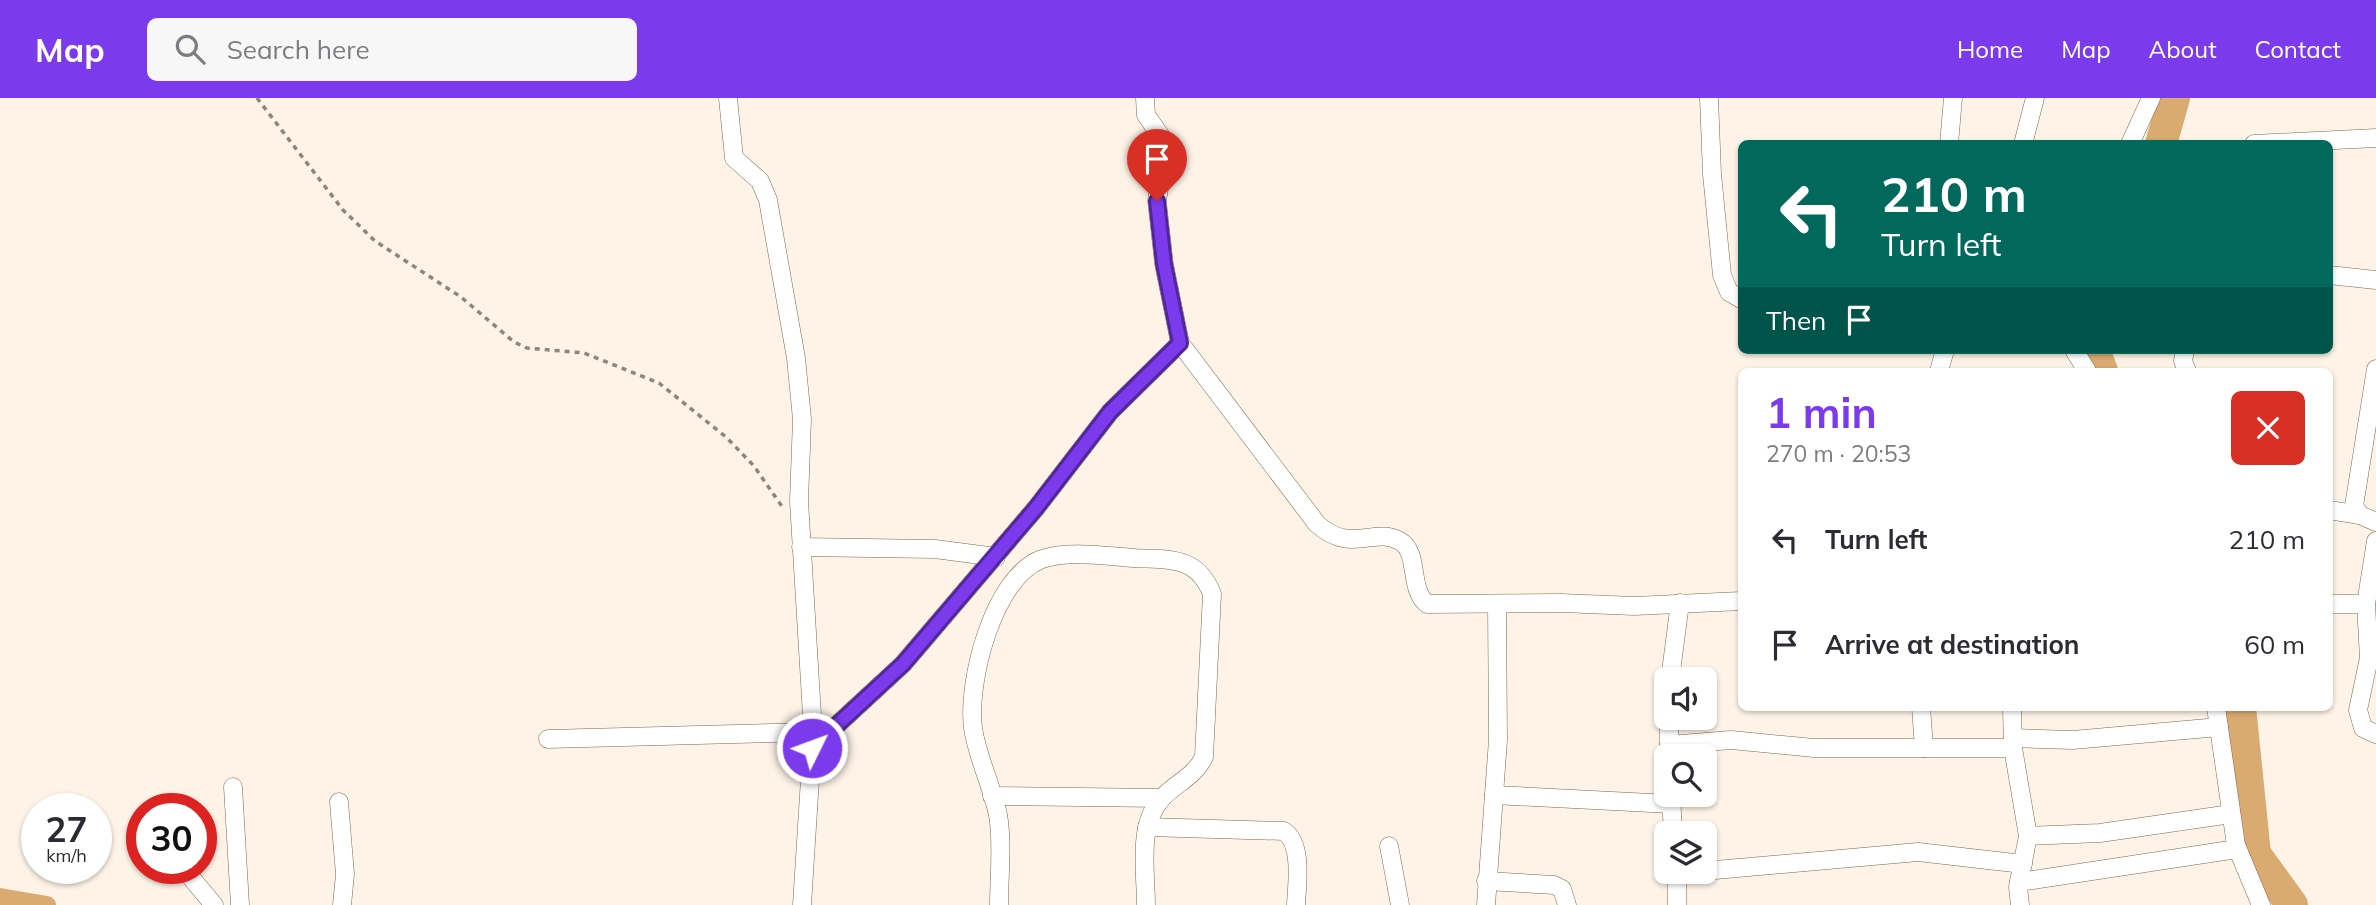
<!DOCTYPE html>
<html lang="en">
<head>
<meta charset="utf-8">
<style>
	:root { --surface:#fff; --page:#f7f7f7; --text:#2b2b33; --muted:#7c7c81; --accent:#7c3aed }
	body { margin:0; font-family:Mulish,sans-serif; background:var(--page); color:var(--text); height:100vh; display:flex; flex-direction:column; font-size:26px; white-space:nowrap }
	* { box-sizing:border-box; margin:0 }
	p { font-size:23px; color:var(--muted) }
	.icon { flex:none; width:38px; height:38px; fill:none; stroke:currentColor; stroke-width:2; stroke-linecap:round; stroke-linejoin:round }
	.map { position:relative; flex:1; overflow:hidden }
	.details { position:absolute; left:1738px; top:270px; width:595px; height:343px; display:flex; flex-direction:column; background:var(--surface); border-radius:10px; box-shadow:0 2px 5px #0004 }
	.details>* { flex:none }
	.guide { position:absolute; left:1738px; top:42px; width:595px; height:214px; border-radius:10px; box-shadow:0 2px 5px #0004; background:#00695c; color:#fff; overflow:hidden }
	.tools { position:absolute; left:1654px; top:569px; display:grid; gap:14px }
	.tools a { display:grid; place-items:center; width:63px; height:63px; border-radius:10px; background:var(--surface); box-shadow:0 2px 5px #0004; font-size:35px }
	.speed { position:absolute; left:21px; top:695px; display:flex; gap:14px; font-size:35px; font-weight:700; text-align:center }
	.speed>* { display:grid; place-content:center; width:91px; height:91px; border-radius:50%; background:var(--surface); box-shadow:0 2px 5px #0004; line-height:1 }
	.speed small { font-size:18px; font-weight:400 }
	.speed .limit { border:10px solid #d22; background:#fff; color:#111 }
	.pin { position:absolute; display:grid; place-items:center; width:60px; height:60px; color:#fff; margin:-72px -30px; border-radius:50% 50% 50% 0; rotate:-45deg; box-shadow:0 0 7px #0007 }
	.pin .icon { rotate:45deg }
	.me { position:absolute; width:77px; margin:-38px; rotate:48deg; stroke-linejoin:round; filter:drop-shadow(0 0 5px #0008) }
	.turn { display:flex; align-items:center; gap:24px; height:147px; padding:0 28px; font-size:32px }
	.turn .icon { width:91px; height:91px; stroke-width:2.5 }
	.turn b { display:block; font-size:49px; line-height:60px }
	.then { display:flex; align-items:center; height:66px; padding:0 28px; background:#0003; gap:14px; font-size:26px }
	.round { display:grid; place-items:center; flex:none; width:74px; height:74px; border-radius:10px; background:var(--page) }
	.head { display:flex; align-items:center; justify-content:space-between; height:119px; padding:0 28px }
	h1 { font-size:42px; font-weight:700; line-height:52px; color:var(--accent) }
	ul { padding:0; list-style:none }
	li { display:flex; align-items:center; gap:21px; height:105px; padding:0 28px }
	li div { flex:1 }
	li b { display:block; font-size:26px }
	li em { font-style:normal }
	header { display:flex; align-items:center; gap:42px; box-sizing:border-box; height:98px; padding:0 35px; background:var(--accent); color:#fff }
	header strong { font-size:33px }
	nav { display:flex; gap:38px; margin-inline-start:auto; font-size:24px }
	.search { width:490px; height:63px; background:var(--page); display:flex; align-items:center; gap:18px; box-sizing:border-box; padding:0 24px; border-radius:10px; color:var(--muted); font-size:26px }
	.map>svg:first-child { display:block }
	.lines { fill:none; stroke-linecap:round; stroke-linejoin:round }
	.canal { stroke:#daab71; stroke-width:18 }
	.river { stroke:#daab71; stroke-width:32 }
	.street-casing { stroke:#7c664c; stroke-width:19 }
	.path { stroke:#8f867b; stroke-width:3.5; stroke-dasharray:5 5; stroke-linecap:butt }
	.street { stroke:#fff; stroke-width:18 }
	.route-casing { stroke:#51269a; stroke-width:18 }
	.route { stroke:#7c3aed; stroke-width:12 }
</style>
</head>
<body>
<header>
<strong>Map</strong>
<div class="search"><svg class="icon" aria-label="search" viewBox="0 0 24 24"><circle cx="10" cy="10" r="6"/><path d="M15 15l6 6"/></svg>Search here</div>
<nav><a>Home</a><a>Map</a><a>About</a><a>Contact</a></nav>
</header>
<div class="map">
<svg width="2376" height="807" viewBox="0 0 2376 807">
	<rect width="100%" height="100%" fill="#fdf3e7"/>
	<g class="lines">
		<!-- canal -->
		<polyline class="canal" points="0,799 47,807"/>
		<!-- river -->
		<g class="river">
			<polyline points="2161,46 2174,0"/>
			<polyline points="2094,252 2102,273"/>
			<polyline points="2240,609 2255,756 2292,807"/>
		</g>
		<defs>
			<g id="street">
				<polyline points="728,0 734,60 760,83 768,102 796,260 802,321 799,403 813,634 802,807"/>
				<polyline points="1709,0 1712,76 1722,177 1729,194 1741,201"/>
				<polyline points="1949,46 1953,0"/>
				<polyline points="2023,46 2035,0"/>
				<polyline points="2130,46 2151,0"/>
				<polyline points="2254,46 2376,40"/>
				<polyline points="2329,177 2376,182"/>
				<path d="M 1180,245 L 1317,426 C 1352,457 1374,428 1400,443 C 1420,455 1408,490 1427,506 L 1561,505 L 1634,508 L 1741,503"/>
				<polyline points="2074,252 2087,273"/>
				<polyline points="2185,252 2183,263 2187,273"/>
				<polyline points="2376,271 2354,408 2360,417 2376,424"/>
				<polyline points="1939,273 1945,252"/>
				<polyline points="2329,412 2360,417"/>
				<polyline points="2376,443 2366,506 2369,560 2358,612 2363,630 2376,636"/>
				<polyline points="801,449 935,451 996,459"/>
				<polyline points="2329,506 2366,506"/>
				<polyline points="1670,581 1680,505"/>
				<polyline points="1921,609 1924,650"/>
				<polyline points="2012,609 2013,650 2028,738 2018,789 2020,807"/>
				<polyline points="2216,609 2236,747 2261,807"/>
				<polyline points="2013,640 2073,642 2219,629"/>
				<polyline points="548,641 813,634"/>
				<polyline points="1669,647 1731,642 1814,650 2013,650"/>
				<polyline points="812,650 903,566 1036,410 1110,314 1180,245 1164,166 1157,103 1165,51 1162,40 1146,17 1145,0"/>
				<polyline points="1669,658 1669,620"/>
				<polyline points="233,689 240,807"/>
				<polyline points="1494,697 1671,706"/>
				<polyline points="1671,697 1673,735"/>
				<polyline points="992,698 1162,700"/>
				<polyline points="339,704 345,776 342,807"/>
				<path d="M 1147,729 L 1284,733 C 1303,746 1297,786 1296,807"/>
				<polyline points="2028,738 2100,735 2231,716"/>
				<polyline points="1389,748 1400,807"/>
				<polyline points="183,770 214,807"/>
				<polyline points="1704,773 1918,754 2023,766"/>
				<polyline points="1486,783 1554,787 1562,791 1567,807"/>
				<polyline points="2019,784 2237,751"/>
				<path d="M 999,807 C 999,778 1003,745 998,717 C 992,687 977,659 973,630 C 967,584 993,479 1042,461 C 1069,452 1105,458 1133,460 C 1168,462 1197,457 1212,496 L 1204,659 C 1194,679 1176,685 1162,700 C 1137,726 1146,774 1146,807"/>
				<polyline points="1486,807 1498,642 1497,506"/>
				<polyline points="1677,807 1677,774"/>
			</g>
		</defs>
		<!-- street casing -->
		<use href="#street" class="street-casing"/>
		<!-- path -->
		<polyline class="path" points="257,0 343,112 375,143 461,199 514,244 527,250 584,255 659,285 726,339 754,368 783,410"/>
		<!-- street -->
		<use href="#street" class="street"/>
	</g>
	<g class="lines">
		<defs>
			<polyline id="route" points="812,650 903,566 1036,410 1110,314 1180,245 1164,166 1157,103"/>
		</defs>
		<!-- route casing -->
		<use href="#route" class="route-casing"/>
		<!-- route -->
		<use href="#route" class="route"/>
	</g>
</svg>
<div class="tools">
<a><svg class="icon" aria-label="sound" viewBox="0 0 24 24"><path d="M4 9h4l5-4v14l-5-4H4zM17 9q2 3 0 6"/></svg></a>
<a><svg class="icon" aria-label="search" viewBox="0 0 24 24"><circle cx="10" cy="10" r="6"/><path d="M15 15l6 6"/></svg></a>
<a><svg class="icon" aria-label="layers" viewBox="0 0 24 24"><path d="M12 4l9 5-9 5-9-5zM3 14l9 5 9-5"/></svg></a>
</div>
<div class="speed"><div>27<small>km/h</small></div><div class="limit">30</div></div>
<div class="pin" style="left:1157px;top:103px;background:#d93025"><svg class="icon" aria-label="arrive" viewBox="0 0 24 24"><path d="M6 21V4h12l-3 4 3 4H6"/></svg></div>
<svg class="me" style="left:812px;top:650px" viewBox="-20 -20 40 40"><circle r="17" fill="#7c3aed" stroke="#fff" stroke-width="3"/><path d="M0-11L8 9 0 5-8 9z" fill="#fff"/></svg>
<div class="guide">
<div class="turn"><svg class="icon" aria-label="left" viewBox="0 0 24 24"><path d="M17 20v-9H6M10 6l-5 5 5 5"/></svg><div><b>210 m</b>Turn left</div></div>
<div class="then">Then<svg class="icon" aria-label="arrive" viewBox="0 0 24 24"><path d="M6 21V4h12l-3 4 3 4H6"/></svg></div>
</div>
<section class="details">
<div class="head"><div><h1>1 min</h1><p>270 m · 20:53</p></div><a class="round" style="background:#d93025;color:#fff"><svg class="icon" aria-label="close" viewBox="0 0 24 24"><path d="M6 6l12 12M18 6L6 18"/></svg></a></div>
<ul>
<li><svg class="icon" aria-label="left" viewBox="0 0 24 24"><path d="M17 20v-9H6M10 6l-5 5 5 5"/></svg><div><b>Turn left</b></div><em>210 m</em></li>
<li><svg class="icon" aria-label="arrive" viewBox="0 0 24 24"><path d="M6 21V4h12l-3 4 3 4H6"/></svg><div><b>Arrive at destination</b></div><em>60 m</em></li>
</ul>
</section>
</div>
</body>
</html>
